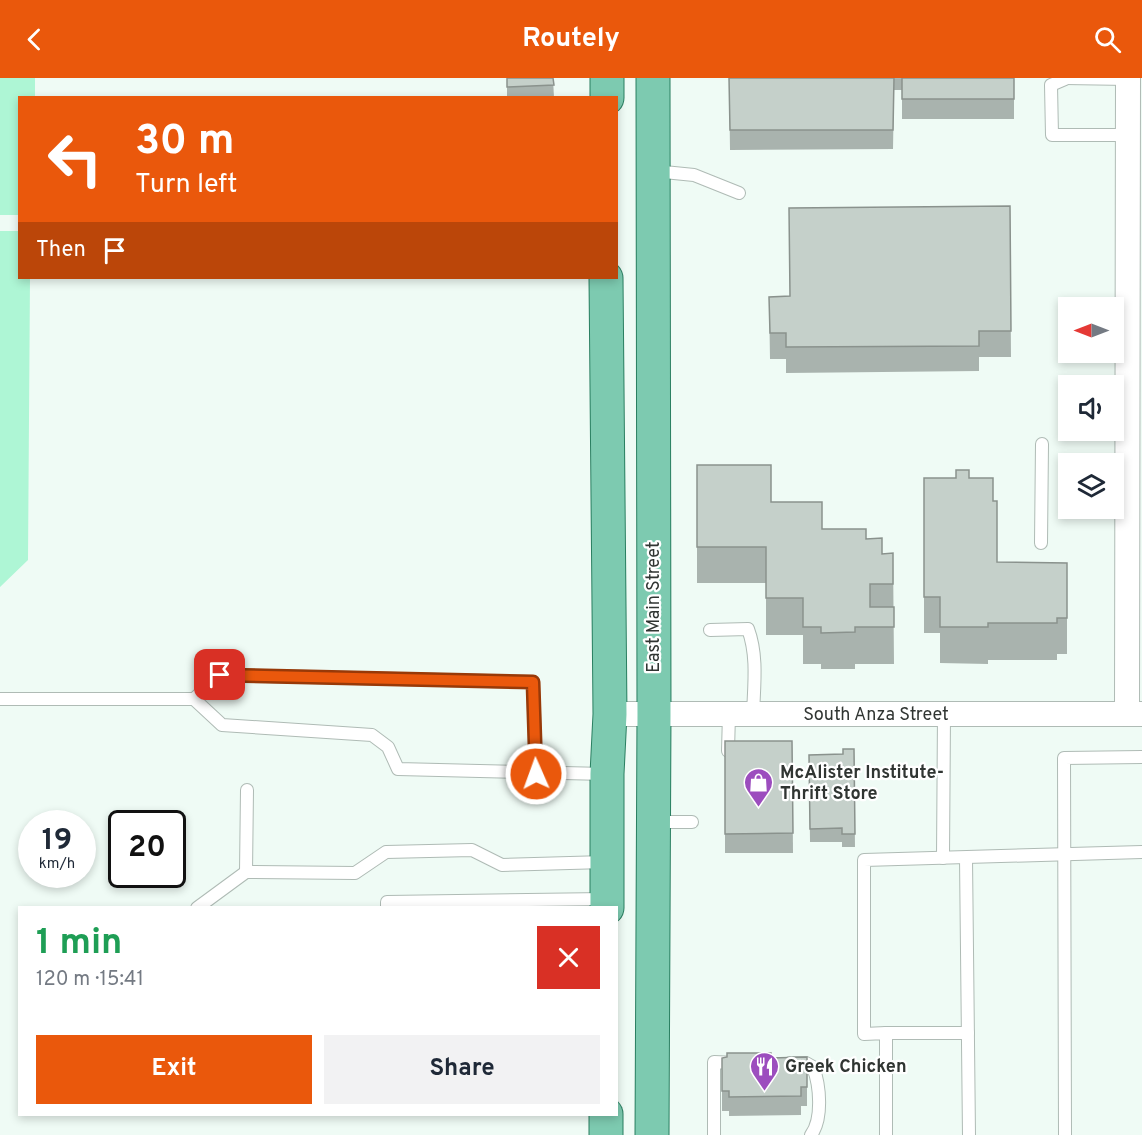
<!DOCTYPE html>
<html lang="en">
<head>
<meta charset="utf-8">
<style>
	:root { --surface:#fff; --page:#f2f2f3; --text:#1f2937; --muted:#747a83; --accent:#ea580c }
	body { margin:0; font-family:Overpass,sans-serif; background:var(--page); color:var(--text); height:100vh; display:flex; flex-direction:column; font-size:22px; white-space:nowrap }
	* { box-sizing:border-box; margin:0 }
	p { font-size:20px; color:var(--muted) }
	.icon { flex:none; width:33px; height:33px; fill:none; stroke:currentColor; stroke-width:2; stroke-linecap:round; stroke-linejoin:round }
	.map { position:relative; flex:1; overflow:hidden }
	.details { position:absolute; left:18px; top:828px; width:600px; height:210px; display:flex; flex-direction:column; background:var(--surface); border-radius:0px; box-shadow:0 3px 9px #0003 }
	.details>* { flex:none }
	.hud { position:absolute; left:18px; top:18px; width:600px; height:183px; border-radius:0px; box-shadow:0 3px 9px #0003; background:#ea580c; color:#fff; overflow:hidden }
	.needle { width:39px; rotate:270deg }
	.tools { position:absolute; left:1058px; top:219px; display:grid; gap:12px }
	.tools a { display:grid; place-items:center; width:66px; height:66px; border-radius:0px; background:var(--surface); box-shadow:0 3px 9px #0003; font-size:30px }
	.speed { position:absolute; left:18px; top:732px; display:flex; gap:12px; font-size:30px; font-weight:700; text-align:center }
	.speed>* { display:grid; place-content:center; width:78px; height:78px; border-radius:50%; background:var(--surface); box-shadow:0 3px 9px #0003; line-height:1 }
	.speed small { font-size:15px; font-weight:400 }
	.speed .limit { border:3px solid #111; border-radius:9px; background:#fff; color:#111 }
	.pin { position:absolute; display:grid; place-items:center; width:51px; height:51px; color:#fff; margin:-26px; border-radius:12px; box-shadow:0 3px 9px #0006 }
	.me { position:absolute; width:66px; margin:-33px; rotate:358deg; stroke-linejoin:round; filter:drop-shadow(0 0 4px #0008) }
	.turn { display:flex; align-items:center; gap:21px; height:126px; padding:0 18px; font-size:27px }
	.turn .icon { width:78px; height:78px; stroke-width:2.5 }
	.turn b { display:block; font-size:42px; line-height:51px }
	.then { display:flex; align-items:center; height:57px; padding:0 18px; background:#0003; gap:12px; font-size:22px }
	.round { display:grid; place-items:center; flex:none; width:63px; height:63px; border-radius:0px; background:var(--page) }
	.head { display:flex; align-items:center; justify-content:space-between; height:102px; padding:0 18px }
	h1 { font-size:36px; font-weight:700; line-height:45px; color:#1e9e55 }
	.button { display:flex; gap:12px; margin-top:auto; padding:12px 18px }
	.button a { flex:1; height:69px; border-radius:0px; background:var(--accent); color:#fff; font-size:24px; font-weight:700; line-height:69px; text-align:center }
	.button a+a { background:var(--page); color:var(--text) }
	header { display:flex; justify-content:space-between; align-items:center; height:78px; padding:0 18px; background:var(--accent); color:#fff; font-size:27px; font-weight:700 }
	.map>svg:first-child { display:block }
	.green { fill:#aef6d5 }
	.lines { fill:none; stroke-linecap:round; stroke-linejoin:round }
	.service-casing { stroke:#afbbb5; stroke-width:14 }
	.minor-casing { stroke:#afbbb5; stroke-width:26 }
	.primary-casing { stroke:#2a7f61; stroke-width:35 }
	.service { stroke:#fff; stroke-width:12 }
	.minor { stroke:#fff; stroke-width:24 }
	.primary { stroke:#7dcab0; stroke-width:33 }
	.wall { fill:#a9b3ae }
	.building { fill:#c5d0ca; stroke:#8a928d; stroke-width:1.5 }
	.route-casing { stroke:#983908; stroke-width:15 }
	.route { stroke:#ea580c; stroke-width:10 }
	.labels { text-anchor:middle; stroke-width:4.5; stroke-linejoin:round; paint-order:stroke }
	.street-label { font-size:18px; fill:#303532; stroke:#fff }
	.poi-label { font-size:18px; font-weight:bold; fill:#303532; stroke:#fff; text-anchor:start }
</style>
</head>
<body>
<header><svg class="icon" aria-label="back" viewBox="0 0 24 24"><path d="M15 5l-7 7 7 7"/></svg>Routely<svg class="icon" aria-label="search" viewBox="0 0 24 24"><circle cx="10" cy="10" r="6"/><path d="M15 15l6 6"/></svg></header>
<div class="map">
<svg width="1142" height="1057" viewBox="0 0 1142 1057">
	<rect width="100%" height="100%" fill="#effbf5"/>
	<!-- green -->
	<g class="green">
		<polygon points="0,0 35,0 35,19 20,20 19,137 0,137"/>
		<polygon points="0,153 19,153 20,200 30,200 28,482 0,509"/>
	</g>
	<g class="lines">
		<defs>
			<g id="service">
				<polyline points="1065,0 1128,1"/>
				<polyline points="1065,1 1051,7 1052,57 1128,57"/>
				<polyline points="654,93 694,97 739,115"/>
				<polyline points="1041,465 1042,366"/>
				<path d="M 710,552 L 748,551 C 758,578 754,608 753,636"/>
				<polyline points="0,621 194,621 220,597 533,604 536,696"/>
				<polyline points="194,621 222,647 372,657 388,669 398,691 606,696"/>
				<polyline points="728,673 729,636"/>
				<polyline points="654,744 692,744"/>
				<polyline points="943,780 944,636"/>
				<polyline points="966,780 969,1057"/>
				<polyline points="246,794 247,712"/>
				<polyline points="197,830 246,794 355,795 386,774 472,772 502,787 605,784"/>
				<polyline points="387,830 387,824 605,821"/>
				<polyline points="886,955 968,955"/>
				<path d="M 790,985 L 806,985 L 813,989 C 820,1007 823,1041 811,1057"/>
				<polyline points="714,1057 714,984 737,985"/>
				<polyline points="886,1057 886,955 864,956 864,782 1142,774"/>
				<polyline points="1065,1057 1064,680 1142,679"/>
			</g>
			<g id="minor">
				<polyline points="610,636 1141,636"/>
				<polyline points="1127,636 1128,0"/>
			</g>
			<g id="primary">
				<polyline points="607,20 607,0"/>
				<polyline points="606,200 610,636 607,696 607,830"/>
				<polyline points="606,1057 606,1036"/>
				<polyline points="652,1057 654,636 653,0"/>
			</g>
		</defs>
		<!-- service casing -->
		<use href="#service" class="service-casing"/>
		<!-- minor casing -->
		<use href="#minor" class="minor-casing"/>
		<!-- primary casing -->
		<use href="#primary" class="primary-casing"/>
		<!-- service -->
		<use href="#service" class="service"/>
		<!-- minor -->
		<use href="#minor" class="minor"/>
		<!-- primary -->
		<use href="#primary" class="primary"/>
	</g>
	<!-- wall -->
	<g class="wall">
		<polygon points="507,0 553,0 554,20 507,20"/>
		<polygon points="729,0 1014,0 1014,41 902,41 902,12 894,12 893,71 730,72"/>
		<polygon points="1010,128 1011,279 979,279 979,293 786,295 786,281 770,281 769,219 790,218"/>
		<polygon points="697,387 822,451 866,461 882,476 893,475 894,586 855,586 855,591 821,591 821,586 803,586 803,557 766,557 766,505 697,505"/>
		<polygon points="924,400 969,400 993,423 997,484 1067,485 1067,576 1057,576 1057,582 988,582 988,586 940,585 940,555 924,555"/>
		<polygon points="725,663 792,663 793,775 725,775"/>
		<polygon points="854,671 855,769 842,769 842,764 810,764 809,677 843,676"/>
		<polygon points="807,979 807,1028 801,1028 801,1037 729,1038 729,1033 722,1033 722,980"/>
	</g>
	<!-- building -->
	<g class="building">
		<polygon points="507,0 553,0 554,7 507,9"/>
		<polygon points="729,0 894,0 893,52 730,52"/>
		<rect x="902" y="0" width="112" height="21"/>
		<polygon points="1010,128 1011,253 979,253 979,268 786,269 786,255 770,255 769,219 790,218 789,130"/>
		<polygon points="697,387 771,387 771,424 822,424 822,451 866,451 866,461 882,460 882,476 893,475 893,506 870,506 870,529 894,529 894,549 855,549 855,554 821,555 821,549 803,549 803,520 766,520 766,469 697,469"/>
		<polygon points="956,392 969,392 969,400 993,400 993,423 997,423 997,484 1067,485 1067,540 1057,540 1057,545 988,545 988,549 940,549 940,519 924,519 924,400 956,400"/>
		<polygon points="725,663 792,663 793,755 725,756"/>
		<polygon points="843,671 854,671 855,756 842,756 842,750 810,751 809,677 843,676"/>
		<polygon points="727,975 771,975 771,980 807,979 807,1009 801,1009 801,1018 729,1019 729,1013 722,1013 722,980 727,979"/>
	</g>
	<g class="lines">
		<defs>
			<polyline id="route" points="220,597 533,604 536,696"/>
		</defs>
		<!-- route casing -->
		<use href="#route" class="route-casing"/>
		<!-- route -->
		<use href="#route" class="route"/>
	</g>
	<!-- icons -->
	<defs>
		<symbol id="shop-pin" viewBox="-11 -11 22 30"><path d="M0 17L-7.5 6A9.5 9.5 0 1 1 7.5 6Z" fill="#9c4dbe" stroke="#fff"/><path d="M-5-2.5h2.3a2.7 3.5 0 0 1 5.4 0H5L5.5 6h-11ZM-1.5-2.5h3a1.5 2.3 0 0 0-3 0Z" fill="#fff"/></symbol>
		<symbol id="restaurant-pin" viewBox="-11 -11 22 30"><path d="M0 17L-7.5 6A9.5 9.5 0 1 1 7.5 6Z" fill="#9c4dbe" stroke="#fff"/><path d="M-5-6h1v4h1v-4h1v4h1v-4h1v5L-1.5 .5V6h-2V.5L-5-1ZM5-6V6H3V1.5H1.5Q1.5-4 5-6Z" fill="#fff"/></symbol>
	</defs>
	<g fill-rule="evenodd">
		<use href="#shop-pin" x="742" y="688" width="33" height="45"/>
		<use href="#restaurant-pin" x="748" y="972" width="33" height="45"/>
	</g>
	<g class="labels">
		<!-- street labels -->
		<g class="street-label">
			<text transform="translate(653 529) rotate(-90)" y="6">East Main Street</text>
			<text x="876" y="642">South Anza Street</text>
		</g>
		<!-- poi labels -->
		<g class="poi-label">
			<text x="780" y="700">McAlister Institute-<tspan x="780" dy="21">Thrift Store</tspan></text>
			<text x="785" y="994">Greek Chicken</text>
		</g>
	</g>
</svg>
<div class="tools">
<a><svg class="needle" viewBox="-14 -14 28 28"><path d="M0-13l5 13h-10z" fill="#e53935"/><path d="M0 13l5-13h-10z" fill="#747a83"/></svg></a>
<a><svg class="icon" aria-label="sound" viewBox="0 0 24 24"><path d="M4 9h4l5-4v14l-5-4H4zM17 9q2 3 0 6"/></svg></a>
<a><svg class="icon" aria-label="layers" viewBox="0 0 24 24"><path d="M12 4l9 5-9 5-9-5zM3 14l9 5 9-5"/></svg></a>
</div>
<div class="speed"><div>19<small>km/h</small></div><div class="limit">20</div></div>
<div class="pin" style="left:220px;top:597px;background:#d93025"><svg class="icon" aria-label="arrive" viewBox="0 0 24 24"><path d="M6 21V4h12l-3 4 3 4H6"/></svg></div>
<svg class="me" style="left:536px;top:696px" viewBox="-20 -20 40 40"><circle r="17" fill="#ea580c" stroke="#fff" stroke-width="3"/><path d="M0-11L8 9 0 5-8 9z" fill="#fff"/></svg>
<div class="hud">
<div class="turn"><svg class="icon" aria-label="left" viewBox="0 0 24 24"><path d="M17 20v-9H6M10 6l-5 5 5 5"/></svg><div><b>30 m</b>Turn left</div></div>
<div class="then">Then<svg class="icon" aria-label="arrive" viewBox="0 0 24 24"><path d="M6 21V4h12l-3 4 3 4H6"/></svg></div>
</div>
<section class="details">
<div class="head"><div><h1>1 min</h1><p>120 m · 15:41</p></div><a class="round" style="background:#d93025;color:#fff"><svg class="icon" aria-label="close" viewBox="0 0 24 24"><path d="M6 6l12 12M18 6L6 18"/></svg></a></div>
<div class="button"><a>Exit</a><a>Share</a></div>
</section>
</div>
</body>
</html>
